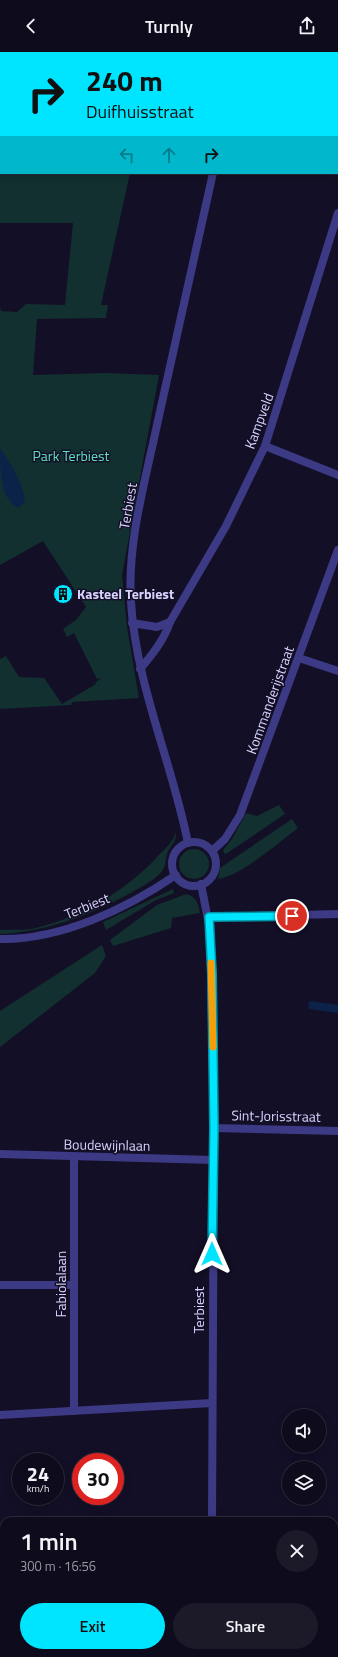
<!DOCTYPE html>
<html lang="en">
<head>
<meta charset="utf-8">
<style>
	:root { --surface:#0e0b1c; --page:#1c1929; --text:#f1f3f6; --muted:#9b9ba3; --line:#2e2b3b; --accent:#00e5ff }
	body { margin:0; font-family:"Titillium Web",sans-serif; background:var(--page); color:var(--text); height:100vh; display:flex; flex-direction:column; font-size:15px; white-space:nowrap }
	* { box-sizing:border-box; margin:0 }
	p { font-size:13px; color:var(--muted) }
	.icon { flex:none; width:22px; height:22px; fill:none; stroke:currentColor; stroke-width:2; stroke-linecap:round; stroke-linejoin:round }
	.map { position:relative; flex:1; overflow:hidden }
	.sheet { position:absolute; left:0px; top:1465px; width:338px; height:140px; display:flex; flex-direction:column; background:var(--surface); border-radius:12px 12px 0 0; box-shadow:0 2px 10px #0003,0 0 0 1px var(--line) }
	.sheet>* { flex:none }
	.top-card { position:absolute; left:0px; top:0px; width:338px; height:122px; box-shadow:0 2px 10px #0003,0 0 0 1px var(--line); background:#00e5ff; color:#111; overflow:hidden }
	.controls { position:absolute; left:282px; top:1357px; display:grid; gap:8px }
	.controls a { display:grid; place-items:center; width:44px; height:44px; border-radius:50%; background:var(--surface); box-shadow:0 2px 10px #0003,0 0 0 1px var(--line); font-size:20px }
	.speed { position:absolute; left:12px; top:1401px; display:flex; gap:8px; font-size:20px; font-weight:700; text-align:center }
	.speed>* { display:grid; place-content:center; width:52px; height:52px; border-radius:50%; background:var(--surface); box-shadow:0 2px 10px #0003,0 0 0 1px var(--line); line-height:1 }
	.speed small { font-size:10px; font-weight:400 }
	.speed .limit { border:6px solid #d22; background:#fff; color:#111 }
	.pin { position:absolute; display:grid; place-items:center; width:34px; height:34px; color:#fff; margin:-17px; border:2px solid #fff; border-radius:50%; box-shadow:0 1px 4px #0007 }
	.me { position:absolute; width:44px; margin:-22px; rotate:0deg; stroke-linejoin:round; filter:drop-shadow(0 0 3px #0008) }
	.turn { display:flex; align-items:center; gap:14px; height:84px; padding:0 20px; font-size:18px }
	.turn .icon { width:52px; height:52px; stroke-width:2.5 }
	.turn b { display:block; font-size:28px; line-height:34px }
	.lanes { display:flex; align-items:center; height:38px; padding:0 20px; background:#0003; justify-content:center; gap:20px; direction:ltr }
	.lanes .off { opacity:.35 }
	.round { display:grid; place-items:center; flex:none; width:42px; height:42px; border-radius:21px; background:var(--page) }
	.overview { display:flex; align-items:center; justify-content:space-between; height:68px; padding:0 20px }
	h1 { font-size:24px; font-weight:600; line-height:30px }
	.button { display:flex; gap:8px; margin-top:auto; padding:8px 20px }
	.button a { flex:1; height:46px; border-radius:24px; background:var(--accent); color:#111; font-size:16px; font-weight:600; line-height:46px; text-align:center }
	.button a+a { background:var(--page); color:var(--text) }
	header { display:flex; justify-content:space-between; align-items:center; height:52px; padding:0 20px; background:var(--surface); font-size:18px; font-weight:600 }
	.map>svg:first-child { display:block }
	.green { fill:#12302f }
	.water { fill:#0c2248 }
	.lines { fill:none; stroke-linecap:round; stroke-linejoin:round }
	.street { stroke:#3d3a85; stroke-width:8 }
	.route-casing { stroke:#0095a6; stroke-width:10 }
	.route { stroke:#00e5ff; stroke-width:7 }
	.slow { stroke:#f59e0b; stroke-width:7 }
	.labels { text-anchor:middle; stroke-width:3; stroke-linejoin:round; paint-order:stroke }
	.street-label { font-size:14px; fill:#d9d4ff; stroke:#130f26 }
	.park-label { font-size:14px; fill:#5fe0c0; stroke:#130f26 }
	.poi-label { font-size:14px; font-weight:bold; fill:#d9d4ff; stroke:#130f26; text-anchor:start }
</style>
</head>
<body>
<header><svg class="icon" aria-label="back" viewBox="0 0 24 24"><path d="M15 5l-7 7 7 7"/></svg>Turnly<svg class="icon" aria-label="share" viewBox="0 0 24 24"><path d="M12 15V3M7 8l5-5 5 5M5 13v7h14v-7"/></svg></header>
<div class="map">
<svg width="338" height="1605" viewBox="0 0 338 1605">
	<rect width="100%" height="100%" fill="#130f26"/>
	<!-- green -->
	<g class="green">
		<polygon points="0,0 156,0 1,1 1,121 130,121 101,253 108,253 106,266 37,267 33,323 105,321 159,323 122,523 127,575 139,646 72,650 71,653 0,657 0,607 6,604 19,625 44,626 62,652 96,632 95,631 101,626 97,627 74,581 67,585 63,577 76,568 86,555 43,489 0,513 0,255 1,259 17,260 26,252 65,253 73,171 0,171"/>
		<polygon points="279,753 285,762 226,802 224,801 223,798 232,787 246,761 257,764"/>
		<path d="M 292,767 L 298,776 C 278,791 241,824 218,827 L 220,816 Z"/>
		<path d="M 176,780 C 177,791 170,793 167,802 C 165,808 166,814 162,819 C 153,830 139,836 127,843 C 86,864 46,880 0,882 L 0,878 C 12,877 25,879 36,876 C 83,864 126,839 158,804 C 165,797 173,790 176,780 Z"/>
		<circle cx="194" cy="812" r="15"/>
		<polygon points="173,837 174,841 156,848 106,878 103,870"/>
		<path d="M 186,842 C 196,844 198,851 200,861 L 172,866 L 171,876 L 113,894 L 110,888 L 157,853 Z"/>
		<polygon points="102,893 106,904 95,921 0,995 0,959"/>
		<rect x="0" y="1504" width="4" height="95"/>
	</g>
	<!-- water -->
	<g class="water">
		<path d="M 0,396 C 11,411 23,431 25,450 L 18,456 C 0,447 0,418 0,396 Z"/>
		<polygon points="310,949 338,953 338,961 309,957 308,951"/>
	</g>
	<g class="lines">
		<!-- street -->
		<g class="street">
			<polyline points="239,1 239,0"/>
			<polyline points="265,394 338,423"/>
			<polyline points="132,571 157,575 170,570"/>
			<polyline points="299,606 338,619"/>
			<path d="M 140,617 C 152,603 164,588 170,570 L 226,474 L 265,394 L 338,161"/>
			<circle cx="194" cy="812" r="22"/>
			<path d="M 188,791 C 172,710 136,633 131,550 C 127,491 145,430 157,373 C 175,289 194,205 213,121"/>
			<polyline points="212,799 225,787 240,763 338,498"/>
			<polyline points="201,832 210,878 214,1076 212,1469"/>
			<polyline points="209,865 338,862"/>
			<path d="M 0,887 C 61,888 126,857 176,823"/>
			<polyline points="214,1076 338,1079"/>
			<polyline points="0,1102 213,1108"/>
			<polyline points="74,1105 74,1359"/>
			<polyline points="0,1233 74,1233"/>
			<polyline points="0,1363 212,1351"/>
			<polyline points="200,1605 200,1601"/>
		</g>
	</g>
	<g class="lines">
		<defs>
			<polyline id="route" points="212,1202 214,1076 212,921 209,865 292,864"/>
		</defs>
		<!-- route casing -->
		<use href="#route" class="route-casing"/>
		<!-- route -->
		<use href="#route" class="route"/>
		<!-- slow -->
		<polyline class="slow" points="211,911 213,995"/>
	</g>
	<!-- icons -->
	<defs>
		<symbol id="building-disc" viewBox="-11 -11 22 22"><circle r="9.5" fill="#00e5ff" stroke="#130f26"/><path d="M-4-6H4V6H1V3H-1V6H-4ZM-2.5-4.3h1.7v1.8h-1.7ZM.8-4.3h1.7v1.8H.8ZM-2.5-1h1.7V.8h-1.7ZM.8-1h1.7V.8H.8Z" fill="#111"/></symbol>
	</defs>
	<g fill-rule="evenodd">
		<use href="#building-disc" x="52" y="531" width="22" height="22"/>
	</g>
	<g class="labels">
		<!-- street labels -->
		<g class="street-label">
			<text transform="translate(259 369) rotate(-70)" y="5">Kampveld</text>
			<text transform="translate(128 454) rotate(-80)" y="5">Terbiest</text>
			<text transform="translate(270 648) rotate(-70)" y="5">Kommanderijstraat</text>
			<text transform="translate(87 854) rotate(-22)" y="5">Terbiest</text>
			<text transform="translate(276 1064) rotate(1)" y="5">Sint-Jorisstraat</text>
			<text transform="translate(107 1093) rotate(1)" y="5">Boudewijnlaan</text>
			<text transform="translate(61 1232) rotate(-90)" y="5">Fabiolalaan</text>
			<text transform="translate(199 1258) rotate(-90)" y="5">Terbiest</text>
		</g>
		<!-- park labels -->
		<g class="park-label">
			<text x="71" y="409">Park Terbiest</text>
		</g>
		<!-- poi labels -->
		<g class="poi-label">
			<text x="77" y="547">Kasteel Terbiest</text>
		</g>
	</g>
</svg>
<div class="controls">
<a><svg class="icon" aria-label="sound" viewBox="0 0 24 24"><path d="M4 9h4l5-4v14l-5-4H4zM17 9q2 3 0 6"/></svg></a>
<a><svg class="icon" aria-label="layers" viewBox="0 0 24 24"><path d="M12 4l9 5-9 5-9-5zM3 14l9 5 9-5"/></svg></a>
</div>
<div class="speed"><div>24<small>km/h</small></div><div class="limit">30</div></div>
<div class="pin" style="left:292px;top:864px;background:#d93025"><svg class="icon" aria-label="arrive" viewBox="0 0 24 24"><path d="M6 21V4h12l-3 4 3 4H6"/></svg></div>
<svg class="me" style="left:212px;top:1202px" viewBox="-20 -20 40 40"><path d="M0-17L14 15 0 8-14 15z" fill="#00e5ff" stroke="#fff" stroke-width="4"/></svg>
<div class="top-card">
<div class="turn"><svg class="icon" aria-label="right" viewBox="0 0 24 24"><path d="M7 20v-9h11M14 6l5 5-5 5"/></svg><div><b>240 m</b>Duifhuisstraat</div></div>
<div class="lanes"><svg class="icon off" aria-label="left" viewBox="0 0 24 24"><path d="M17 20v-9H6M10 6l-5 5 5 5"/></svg><svg class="icon off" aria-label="ahead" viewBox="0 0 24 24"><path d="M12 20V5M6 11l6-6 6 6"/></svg><svg class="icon" aria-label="right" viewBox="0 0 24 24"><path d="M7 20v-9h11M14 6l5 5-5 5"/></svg></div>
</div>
<section class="sheet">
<div class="overview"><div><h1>1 min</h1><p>300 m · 16:56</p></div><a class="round"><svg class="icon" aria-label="close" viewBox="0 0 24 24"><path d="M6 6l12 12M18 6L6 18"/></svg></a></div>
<div class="button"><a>Exit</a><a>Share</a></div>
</section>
</div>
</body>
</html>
